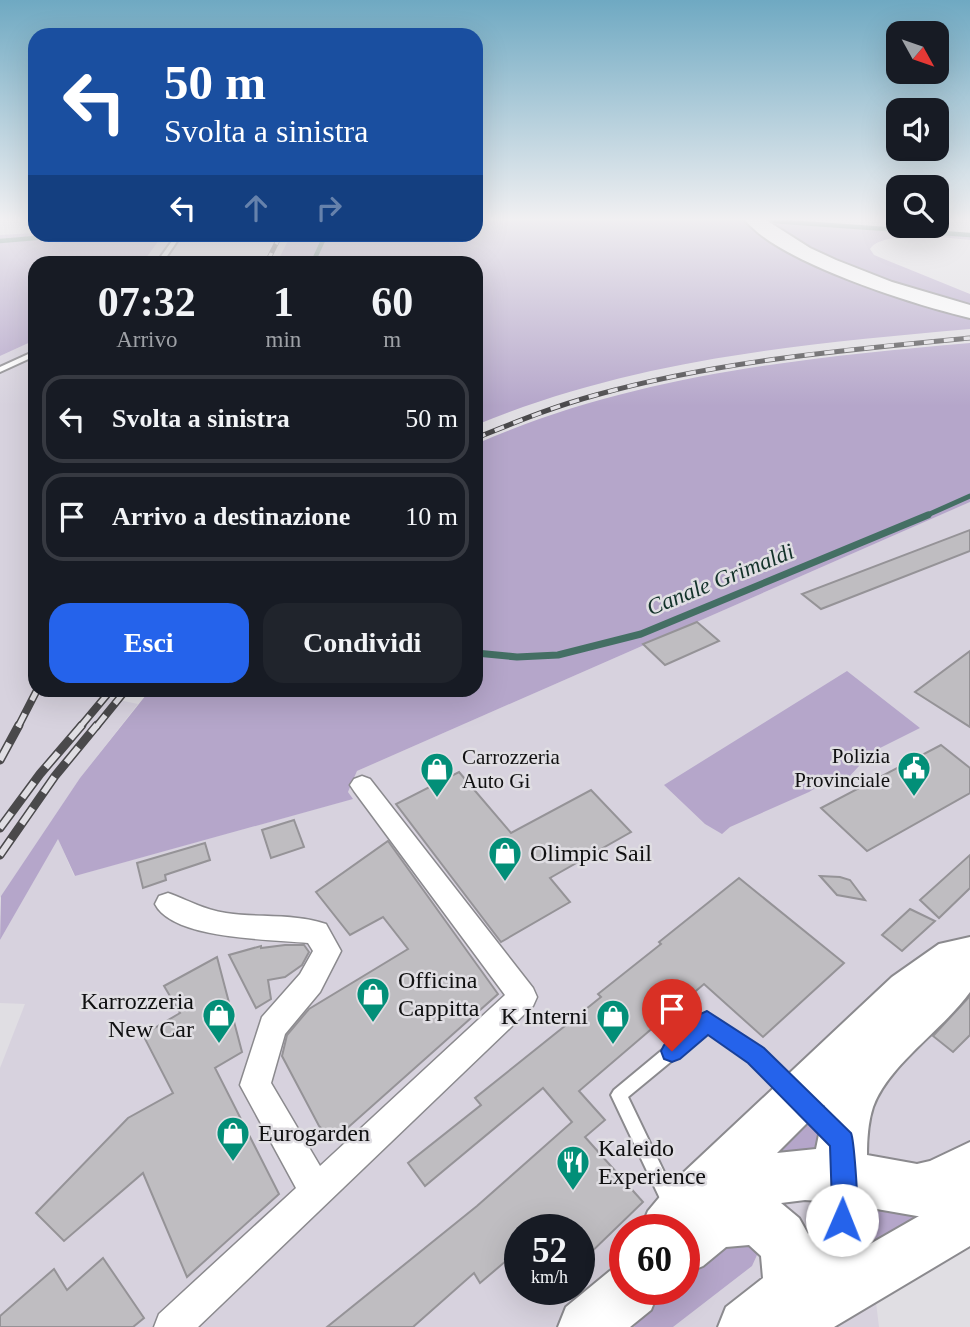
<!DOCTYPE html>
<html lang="it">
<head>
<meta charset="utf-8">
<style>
	:root { --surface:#171b24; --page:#20242c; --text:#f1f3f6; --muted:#9ea1a6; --line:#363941; --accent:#2563eb }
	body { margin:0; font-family:Georgia,serif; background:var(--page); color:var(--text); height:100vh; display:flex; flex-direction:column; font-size:26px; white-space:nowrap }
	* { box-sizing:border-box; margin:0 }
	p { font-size:23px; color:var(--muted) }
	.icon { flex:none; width:38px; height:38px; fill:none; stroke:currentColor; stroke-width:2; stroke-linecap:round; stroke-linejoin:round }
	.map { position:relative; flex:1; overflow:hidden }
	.side { position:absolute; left:28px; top:256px; width:455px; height:441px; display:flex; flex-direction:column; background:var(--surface); border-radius:21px; box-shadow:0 7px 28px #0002 }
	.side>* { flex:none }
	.top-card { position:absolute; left:28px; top:28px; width:455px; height:214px; border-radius:21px; box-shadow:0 7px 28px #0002; background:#1a4fa0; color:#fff; overflow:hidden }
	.needle { width:46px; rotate:130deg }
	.buttons { position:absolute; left:886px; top:21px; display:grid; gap:14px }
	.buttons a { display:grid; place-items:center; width:63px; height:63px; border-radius:14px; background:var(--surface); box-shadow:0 7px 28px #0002; font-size:35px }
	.speed { position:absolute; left:504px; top:1214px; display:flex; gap:14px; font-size:35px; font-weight:700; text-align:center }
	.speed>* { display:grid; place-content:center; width:91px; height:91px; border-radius:50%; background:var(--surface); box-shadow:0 7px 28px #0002; line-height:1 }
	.speed small { font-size:18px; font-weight:400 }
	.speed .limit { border:10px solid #d22; background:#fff; color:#111 }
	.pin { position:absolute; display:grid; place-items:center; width:60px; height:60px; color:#fff; margin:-72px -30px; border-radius:50% 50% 50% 0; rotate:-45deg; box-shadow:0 0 7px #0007 }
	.pin .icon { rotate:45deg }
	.me { position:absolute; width:77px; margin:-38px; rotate:1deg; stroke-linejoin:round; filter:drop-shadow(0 0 5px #0008) }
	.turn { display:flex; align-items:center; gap:24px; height:147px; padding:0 21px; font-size:32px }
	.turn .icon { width:91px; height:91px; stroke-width:2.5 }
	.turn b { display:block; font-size:49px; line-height:60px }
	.lanes { display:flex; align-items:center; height:66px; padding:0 21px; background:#0003; justify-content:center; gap:35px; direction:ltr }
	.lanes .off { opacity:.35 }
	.eta { display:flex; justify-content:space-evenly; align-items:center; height:119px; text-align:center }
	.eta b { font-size:42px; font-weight:600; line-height:49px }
	.primary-button { display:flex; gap:14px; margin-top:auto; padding:14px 21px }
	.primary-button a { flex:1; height:80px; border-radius:21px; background:var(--accent); color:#fff; font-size:28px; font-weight:600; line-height:80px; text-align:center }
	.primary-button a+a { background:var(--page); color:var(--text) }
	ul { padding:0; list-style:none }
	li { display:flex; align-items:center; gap:21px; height:88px; margin:0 14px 10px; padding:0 7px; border:4px solid var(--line); border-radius:21px }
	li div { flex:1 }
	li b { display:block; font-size:26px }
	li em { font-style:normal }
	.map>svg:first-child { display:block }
	.built { fill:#d7d2de; fill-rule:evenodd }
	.green { fill:#b5a6ca; fill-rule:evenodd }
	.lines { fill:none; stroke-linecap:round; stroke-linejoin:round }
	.stream-far2 { stroke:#446f64; stroke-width:4.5 }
	.stream-far1 { stroke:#446f64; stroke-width:5 }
	.stream { stroke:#446f64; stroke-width:7 }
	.building { fill:#bfbdc1; stroke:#959397; stroke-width:2 }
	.service-casing { stroke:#8b8a8e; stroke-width:4 }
	.minor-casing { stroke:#8b8a8e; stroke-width:3 }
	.primary-casing { stroke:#8b8a8e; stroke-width:4 }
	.service { fill:#fff; fill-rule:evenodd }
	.minor { fill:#fff; fill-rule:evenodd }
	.primary { fill:#fff; fill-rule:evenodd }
	.rail-far2-casing { stroke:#4a494b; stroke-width:5 }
	.rail-far1-casing { stroke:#4a494b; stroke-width:8 }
	.rail-casing { stroke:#4a494b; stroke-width:9 }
	.rail-far2 { stroke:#e0dee3; stroke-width:3.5; stroke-dasharray:10; stroke-linecap:butt }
	.rail-far1 { stroke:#e0dee3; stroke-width:5; stroke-dasharray:15; stroke-linecap:butt }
	.rail { stroke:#e0dee3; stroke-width:6; stroke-dasharray:19; stroke-linecap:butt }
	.route { fill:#2563eb; stroke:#184099; stroke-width:2 }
	.labels { text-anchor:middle; stroke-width:5; stroke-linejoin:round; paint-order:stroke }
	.poi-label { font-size:21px; fill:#101011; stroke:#e0dee3; text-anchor:end }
	.water-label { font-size:23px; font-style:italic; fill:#13322a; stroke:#e0dee3 }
	.near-poi-label { font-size:24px; fill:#101011; stroke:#e0dee3; text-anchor:start }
</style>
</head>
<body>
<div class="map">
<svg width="970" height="1327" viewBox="0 0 970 1327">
	<rect width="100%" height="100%" fill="#e0dee3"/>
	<!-- built -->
	<g class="built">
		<polygon points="163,235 291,235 277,262 143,262"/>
		<polygon points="35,340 35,690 70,690 138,704 80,778 0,898 0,356"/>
		<path d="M 970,502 L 970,1145 L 875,1294 L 879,1327 L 0,1327 L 0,1068 L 25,1004 L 0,1003 L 0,940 L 58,838 L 74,876 L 352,799 L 348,792 L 357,771 ZM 520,1230 L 579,1230 L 579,1290 L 520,1290 ZM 625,1230 L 684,1230 L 684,1290 L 625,1290 Z"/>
	</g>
	<!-- green -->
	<g class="green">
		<path d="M 476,220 L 768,220 L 970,234 L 970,240 C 949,238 882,230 870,249 L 874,255 L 970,294 L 970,329 C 800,344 635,359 476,425 L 476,262 L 277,262 L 291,235 L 476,234 ZM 749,225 L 775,225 L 789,237 L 817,252 L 904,287 L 784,248 Z"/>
		<polygon points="35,233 163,235 143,262 35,262 35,340 0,356 0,235"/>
		<path d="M 970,343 L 970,502 L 357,771 L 348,792 L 353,799 L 75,876 L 58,839 L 0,940 L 1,896 L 80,778 L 150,690 L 476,690 L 476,444 C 633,375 801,358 970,343 Z"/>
		<polygon points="847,671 920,728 872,752 847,779 838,774 809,792 730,827 722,834 705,824 664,785"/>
		<polygon points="802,1112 822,1133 825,1156 740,1171"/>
		<polygon points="858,1209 922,1215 852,1260"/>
		<path d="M 741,1244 L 754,1246 L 757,1255 L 752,1266 L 673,1327 L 634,1327 C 646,1309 662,1290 684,1290 L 684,1279 L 719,1251 Z"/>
	</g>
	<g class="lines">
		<!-- stream-far2 -->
		<g class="stream-far2">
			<polyline points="760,220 970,235"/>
			<polyline points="0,241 83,234"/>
			<polyline points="313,262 326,234"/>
		</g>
		<!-- stream-far1 -->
		<polyline class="stream-far1" points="923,517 970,496"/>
		<!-- stream -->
		<polyline class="stream" points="476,653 517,657 558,655 641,634 928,515"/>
	</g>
	<!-- building -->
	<g class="building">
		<polygon points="970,530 970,551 821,609 802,594"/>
		<polygon points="697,622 719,641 665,665 643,644"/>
		<polygon points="970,651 970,727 915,692"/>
		<polygon points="941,745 970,768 970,793 867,851 821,808"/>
		<polygon points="459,772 511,833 591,790 631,832 550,878 570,902 501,942 396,804"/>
		<polygon points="294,820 304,847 271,858 262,830"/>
		<polygon points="388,841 498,994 334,1140 319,1126 282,1056 287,1035 309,1009 408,949 383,917 350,935 316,892"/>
		<polygon points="205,843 210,860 165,875 166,880 143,888 137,863"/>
		<polygon points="970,855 970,888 939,918 920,900"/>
		<polygon points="820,876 840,877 850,880 865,900 837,895"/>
		<polygon points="739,878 844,963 763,1037 704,984 579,1091 605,1120 585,1137 643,1202 579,1264 579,1230 520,1230 520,1248 513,1255 480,1283 474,1273 413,1327 327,1327 477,1206 572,1122 543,1088 425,1186 408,1163 481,1105 475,1098 601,997 598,994 661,944 659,942"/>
		<polygon points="910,909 935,921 902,951 882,935"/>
		<polygon points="285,945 304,945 309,952 302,965 285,977 268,980 271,999 256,1008 229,955 261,946 261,948"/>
		<polygon points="217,957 242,1052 215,1068 279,1194 187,1277 143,1173 64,1241 36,1213 128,1118 173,1093 143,1035 180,1013 164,986"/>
		<polygon points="970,996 970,1035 953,1052 933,1036"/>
		<polygon points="103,1258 144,1318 133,1327 0,1327 0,1316 54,1269 67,1290"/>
	</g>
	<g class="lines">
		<defs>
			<g id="service">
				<polygon points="177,234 182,234 163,262 157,262"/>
				<polygon points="35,351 35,356 0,372 0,367"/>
				<polygon points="707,1015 761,1050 797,1084 800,1089 797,1094 792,1096 787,1094 751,1060 708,1031 628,1097 678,1201 676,1207 670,1209 664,1207 611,1095 614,1090 702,1017"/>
			</g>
			<path id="minor" d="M 362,776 L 370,779 L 533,988 L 537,997 L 533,1006 L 198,1327 L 154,1327 L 159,1314 L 296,1188 L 240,1085 L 262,1017 L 300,974 L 313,951 L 308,943 C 272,939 173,940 155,904 L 159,896 L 168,893 C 188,900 204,910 226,913 C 258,918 294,913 326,924 L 341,951 L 320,992 L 285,1034 L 271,1083 L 320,1166 L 505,995 L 354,791 L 350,785 L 354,779 Z"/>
			<g id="primary">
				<path d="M 745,220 L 766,220 L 810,248 L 836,260 L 892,282 L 970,305 L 970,318 C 915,305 780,263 745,220 Z"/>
				<path d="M 970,937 L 970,992 C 943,1030 889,1064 873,1107 C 868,1122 867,1140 867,1155 L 917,1164 L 930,1161 L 970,1142 L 970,1246 L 834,1327 L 718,1327 L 726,1307 L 763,1278 L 761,1256 L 749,1245 L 726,1247 L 703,1266 L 684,1274 L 684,1230 L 640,1230 L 648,1211 L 668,1187 L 892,977 L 939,944 ZM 825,1105 L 816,1149 L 777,1153 ZM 805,1200 L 819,1201 L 816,1223 L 808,1234 L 799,1218 L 781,1203 ZM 871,1208 L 917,1216 L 919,1216 L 858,1251 L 869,1224 Z"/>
				<polygon points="625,1265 625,1290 659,1290 651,1310 630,1327 558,1327 566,1307 611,1270"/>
			</g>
		</defs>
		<!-- service casing -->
		<use href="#service" class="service-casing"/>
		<!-- minor casing -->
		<use href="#minor" class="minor-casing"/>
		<!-- primary casing -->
		<use href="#primary" class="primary-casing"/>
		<!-- service -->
		<use href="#service" class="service"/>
		<!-- minor -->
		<use href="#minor" class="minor"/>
		<!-- primary -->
		<use href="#primary" class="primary"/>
		<defs>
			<g id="rail-far2">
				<polyline points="267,262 281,234"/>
				<path d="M 476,438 C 516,422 555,406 596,395 C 718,361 845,350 970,338"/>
			</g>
			<g id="rail-far1">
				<polyline points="18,727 37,690"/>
				<polyline points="80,727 111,690"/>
				<polyline points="96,727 126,690"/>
			</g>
			<g id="rail">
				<polyline points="0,760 19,725"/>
				<polyline points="0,828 40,774 82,725"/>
				<polyline points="0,855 55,776 97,725"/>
			</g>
		</defs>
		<!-- rail-far2 casing -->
		<use href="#rail-far2" class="rail-far2-casing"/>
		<!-- rail-far1 casing -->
		<use href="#rail-far1" class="rail-far1-casing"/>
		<!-- rail casing -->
		<use href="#rail" class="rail-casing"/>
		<!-- rail-far2 -->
		<use href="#rail-far2" class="rail-far2"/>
		<!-- rail-far1 -->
		<use href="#rail-far1" class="rail-far1"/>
		<!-- rail -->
		<use href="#rail" class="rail"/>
	</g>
	<!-- sky -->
	<linearGradient id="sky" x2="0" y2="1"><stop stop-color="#6fa9c2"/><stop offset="0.54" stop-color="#f1f0f2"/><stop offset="1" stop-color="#f1f0f2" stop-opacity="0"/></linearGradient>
	<rect width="970" height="406" fill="url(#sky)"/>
	<!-- route -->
	<path class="route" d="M 707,1011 L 764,1048 L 851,1133 C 854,1140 858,1197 857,1207 C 856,1214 854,1222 851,1229 L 842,1232 L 833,1229 L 829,1220 L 832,1204 L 830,1146 L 748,1063 L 708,1035 L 680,1059 L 672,1062 L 664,1059 L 661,1051 C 667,1036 692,1017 707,1011 Z"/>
	<!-- icons -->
	<defs>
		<symbol id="civic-pin" viewBox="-11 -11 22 30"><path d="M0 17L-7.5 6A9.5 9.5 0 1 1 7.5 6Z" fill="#028f78" stroke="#e0dee3"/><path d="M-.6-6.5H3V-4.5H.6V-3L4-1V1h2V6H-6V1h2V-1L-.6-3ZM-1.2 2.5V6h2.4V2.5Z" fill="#fff"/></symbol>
		<symbol id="shop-pin" viewBox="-11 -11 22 30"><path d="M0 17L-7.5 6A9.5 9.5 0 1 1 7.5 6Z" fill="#028f78" stroke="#e0dee3"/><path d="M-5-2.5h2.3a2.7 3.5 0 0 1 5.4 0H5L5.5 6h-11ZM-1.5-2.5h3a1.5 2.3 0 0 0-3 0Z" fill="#fff"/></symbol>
		<symbol id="restaurant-pin" viewBox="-11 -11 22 30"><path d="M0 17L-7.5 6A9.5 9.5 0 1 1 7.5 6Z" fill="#028f78" stroke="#e0dee3"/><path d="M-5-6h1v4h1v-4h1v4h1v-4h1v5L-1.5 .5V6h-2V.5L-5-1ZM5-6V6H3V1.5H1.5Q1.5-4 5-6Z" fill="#fff"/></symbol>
	</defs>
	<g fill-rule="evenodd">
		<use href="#civic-pin" x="895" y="749" width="38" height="52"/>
		<use href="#shop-pin" x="418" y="750" width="38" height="52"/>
		<use href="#shop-pin" x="486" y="834" width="38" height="52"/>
		<use href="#shop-pin" x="354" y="975" width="38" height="52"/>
		<use href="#shop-pin" x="200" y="996" width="38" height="52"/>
		<use href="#shop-pin" x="594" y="997" width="38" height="52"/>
		<use href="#shop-pin" x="214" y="1114" width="38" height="52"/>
		<use href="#restaurant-pin" x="554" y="1143" width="38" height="52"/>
	</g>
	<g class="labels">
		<!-- poi labels -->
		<g class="poi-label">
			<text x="890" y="763">Polizia<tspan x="890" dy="24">Provinciale</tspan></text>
			<text x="462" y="764" text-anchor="start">Carrozzeria<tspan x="462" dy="24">Auto Gi</tspan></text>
		</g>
		<!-- water labels -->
		<g class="water-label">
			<text transform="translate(720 579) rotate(-22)" y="8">Canale Grimaldi</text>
		</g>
		<!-- near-poi labels -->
		<g class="near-poi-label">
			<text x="530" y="861">Olimpic Sail</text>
			<text x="398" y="988">Officina<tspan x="398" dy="28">Cappitta</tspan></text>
			<text x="194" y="1009" text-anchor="end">Karrozzeria<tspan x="194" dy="28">New Car</tspan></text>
			<text x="588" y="1024" text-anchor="end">K Interni</text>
			<text x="258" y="1141">Eurogarden</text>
			<text x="598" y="1156">Kaleido<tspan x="598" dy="28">Experience</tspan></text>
		</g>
	</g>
</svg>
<div class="buttons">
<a><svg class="needle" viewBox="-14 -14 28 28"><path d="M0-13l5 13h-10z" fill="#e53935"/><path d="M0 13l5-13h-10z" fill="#9ea1a6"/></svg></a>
<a><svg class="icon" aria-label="sound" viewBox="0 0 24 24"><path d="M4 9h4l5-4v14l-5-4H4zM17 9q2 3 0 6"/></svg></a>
<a><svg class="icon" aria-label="search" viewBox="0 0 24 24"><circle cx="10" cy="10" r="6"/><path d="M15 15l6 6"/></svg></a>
</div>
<div class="speed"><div>52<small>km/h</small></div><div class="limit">60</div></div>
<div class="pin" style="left:672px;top:1051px;background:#d93025"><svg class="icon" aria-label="arrive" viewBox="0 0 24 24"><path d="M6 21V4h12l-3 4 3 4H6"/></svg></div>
<svg class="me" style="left:842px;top:1220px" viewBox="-20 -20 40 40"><circle r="19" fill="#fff"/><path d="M0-13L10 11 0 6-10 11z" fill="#2563eb"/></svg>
<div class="top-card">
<div class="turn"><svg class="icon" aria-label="left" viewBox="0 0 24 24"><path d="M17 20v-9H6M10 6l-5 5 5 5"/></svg><div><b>50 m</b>Svolta a sinistra</div></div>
<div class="lanes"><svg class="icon" aria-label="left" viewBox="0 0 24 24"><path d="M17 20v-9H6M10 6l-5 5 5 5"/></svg><svg class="icon off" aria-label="ahead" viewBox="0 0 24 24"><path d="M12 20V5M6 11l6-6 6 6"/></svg><svg class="icon off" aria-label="right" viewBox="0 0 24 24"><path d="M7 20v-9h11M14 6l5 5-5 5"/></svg></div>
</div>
<section class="side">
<div class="eta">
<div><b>07:32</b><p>Arrivo</p></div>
<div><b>1</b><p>min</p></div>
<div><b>60</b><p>m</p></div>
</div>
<ul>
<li><svg class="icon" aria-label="left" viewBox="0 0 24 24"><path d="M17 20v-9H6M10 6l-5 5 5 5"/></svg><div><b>Svolta a sinistra</b></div><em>50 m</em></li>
<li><svg class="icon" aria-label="arrive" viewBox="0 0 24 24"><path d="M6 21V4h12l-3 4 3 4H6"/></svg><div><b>Arrivo a destinazione</b></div><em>10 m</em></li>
</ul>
<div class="primary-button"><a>Esci</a><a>Condividi</a></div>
</section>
</div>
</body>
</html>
